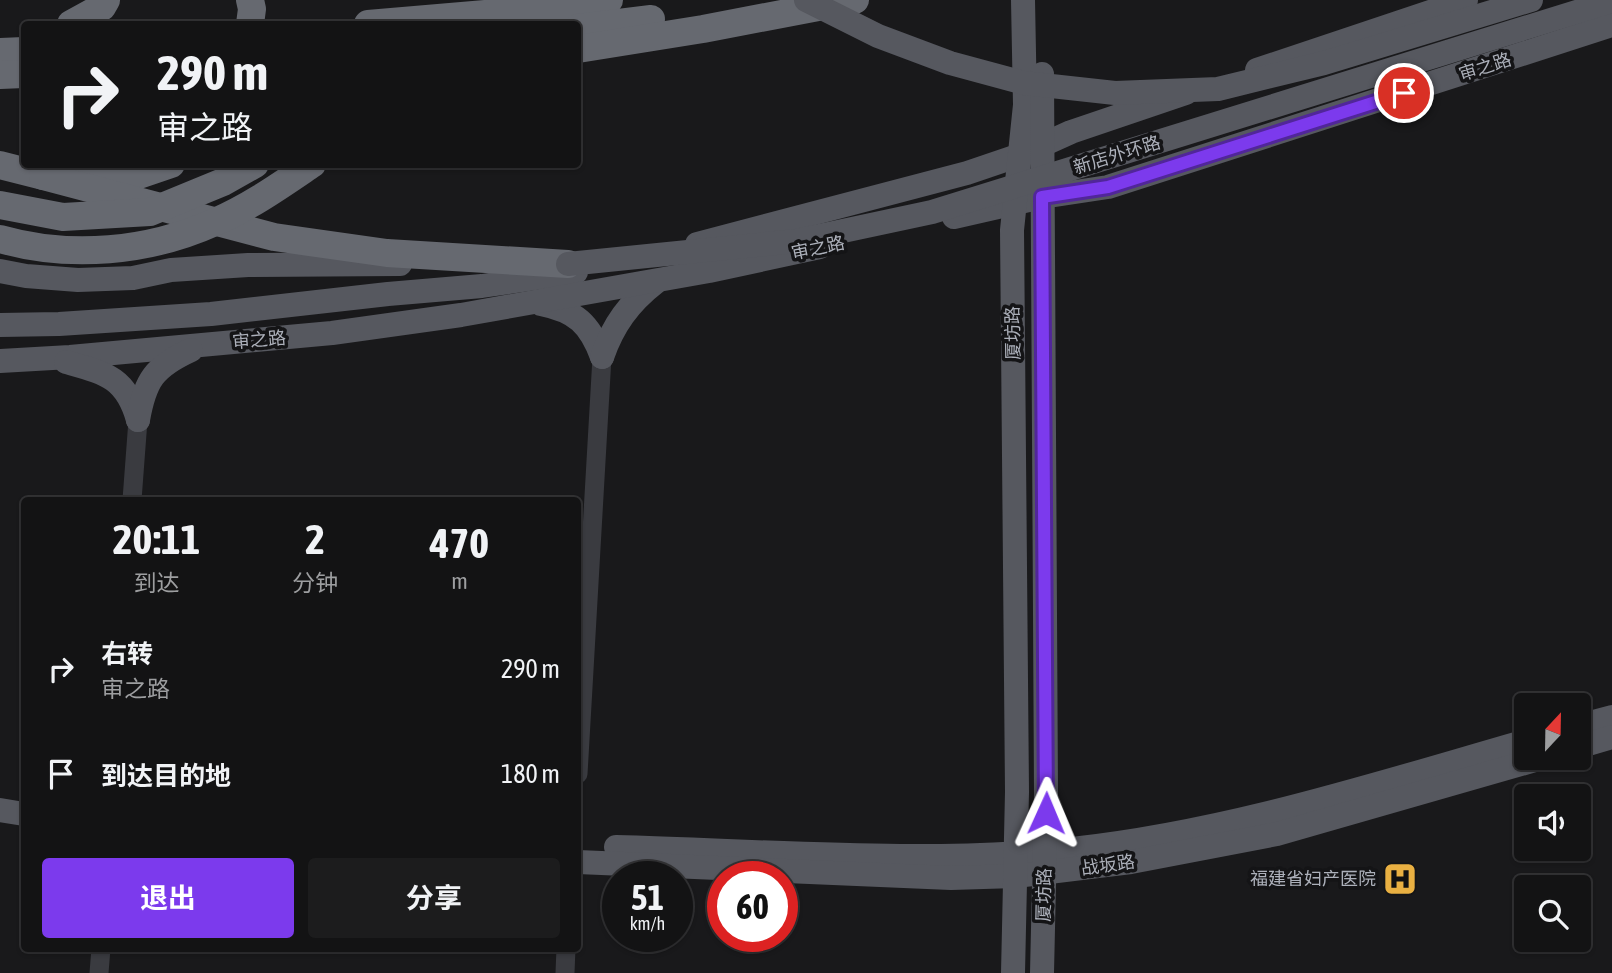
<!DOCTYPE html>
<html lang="zh">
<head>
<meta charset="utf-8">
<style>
	:root { --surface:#131314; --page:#1c1c1d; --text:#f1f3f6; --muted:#9d9ea0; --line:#323234; --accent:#7c3aed }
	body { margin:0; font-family:"Asap Condensed","Noto Sans SC",sans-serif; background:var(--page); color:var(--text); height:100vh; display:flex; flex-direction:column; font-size:26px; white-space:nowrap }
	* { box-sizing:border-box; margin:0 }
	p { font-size:23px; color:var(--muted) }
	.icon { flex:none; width:38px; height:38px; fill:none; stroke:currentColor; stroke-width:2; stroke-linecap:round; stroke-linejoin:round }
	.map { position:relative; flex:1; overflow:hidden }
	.sheet { position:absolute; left:21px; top:497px; width:560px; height:455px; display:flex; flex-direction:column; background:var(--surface); border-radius:7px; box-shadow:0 2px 5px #0004,0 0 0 2px var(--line) }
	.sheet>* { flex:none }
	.banner { position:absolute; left:21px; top:21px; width:560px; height:147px; border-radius:7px; box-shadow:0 2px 5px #0004,0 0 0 2px var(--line); background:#131314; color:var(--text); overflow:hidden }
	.needle { width:46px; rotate:22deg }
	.tools { position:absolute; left:1514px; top:693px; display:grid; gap:14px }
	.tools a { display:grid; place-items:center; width:77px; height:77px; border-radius:7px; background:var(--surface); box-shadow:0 2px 5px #0004,0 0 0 2px var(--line); font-size:35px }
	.speed { position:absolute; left:602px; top:861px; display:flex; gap:14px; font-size:35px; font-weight:700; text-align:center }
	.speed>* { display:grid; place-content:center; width:91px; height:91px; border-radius:50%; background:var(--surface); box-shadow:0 2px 5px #0004,0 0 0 2px var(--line); line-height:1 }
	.speed small { font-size:18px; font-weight:400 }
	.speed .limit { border:10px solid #d22; background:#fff; color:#111 }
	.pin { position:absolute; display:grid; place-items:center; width:60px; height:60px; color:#fff; margin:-30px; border:4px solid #fff; border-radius:50%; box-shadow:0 2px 7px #0007 }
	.me { position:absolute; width:77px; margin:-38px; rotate:1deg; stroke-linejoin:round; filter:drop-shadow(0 0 5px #0008) }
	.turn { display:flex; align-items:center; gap:24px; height:147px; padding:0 21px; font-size:32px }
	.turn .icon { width:91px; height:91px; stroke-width:2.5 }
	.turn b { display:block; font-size:49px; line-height:60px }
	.eta { display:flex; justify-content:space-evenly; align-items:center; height:119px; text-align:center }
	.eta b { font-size:42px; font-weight:700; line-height:49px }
	.primary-button { display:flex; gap:14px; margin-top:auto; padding:14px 21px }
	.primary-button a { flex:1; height:80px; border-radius:7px; background:var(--accent); color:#fff; font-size:28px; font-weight:700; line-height:80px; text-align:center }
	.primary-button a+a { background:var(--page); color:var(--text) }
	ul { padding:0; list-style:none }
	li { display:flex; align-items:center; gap:21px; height:105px; padding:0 21px }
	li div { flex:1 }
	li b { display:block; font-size:26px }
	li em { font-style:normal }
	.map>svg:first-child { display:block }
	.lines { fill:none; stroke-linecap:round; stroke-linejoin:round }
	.minor { stroke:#3a3b40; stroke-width:19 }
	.major { stroke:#56585f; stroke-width:24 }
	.highway { stroke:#666970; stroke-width:28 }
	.major-bridge { stroke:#56585f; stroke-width:24 }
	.highway-bridge { stroke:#666970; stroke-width:28 }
	.route-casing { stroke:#51269a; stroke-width:18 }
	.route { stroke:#7c3aed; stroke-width:12 }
	.labels { text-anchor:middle; stroke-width:7; stroke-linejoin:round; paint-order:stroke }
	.street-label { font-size:18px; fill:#acb0ba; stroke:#141416 }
	.poi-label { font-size:18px; fill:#acb0ba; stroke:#141416; text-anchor:end }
</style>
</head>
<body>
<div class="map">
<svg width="1612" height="973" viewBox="0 0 1612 973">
	<rect width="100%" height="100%" fill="#19191b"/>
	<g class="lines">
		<!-- minor -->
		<g class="minor">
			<polyline points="132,500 138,420"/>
			<polyline points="578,774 602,357"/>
			<polyline points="99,973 101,948"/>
			<polyline points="565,973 566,948"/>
		</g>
		<!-- major -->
		<g class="major">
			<polyline points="1257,70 1466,0"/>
			<polyline points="954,217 1042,197 1108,187 1612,25"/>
			<polyline points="697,244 967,173 1020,155 1071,132 1186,93"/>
			<polyline points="0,271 26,276 78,280 133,278 171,270 248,265 400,264"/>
			<path d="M 541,304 C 576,311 590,324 602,357"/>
			<polyline points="0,325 59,324 211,314 388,294 482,286 576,272"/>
			<path d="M 602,357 C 613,325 629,303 656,282"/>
			<polyline points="0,361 70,357 332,333 461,315 709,271 820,247"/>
			<path d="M 66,362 C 105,373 126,377 138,420"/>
			<path d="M 138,420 C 145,380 154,367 191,350"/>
			<polyline points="1578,726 1612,717"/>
			<polyline points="1578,747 1612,737"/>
			<polyline points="0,810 24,814"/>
			<path d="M 616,847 C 768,851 922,864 1072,849 C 1228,832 1376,784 1526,741"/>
			<polyline points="578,862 951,878 1016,876 1131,862 1277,834 1542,758"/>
			<polyline points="1013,973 1017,792 1012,230 1025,105 1023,0"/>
			<polyline points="1042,973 1046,794 1042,74"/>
		</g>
		<!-- highway -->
		<g class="highway">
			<polyline points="250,0 252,9 250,24"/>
			<polyline points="71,24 102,7 106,0"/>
			<polyline points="368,24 543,9 609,0"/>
			<polyline points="578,28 651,19"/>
			<polyline points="578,49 703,29 855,0"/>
			<polyline points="0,52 24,51"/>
			<polyline points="0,75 24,74"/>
			<polyline points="0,165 43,176 124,180 171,164"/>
			<polyline points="43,176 274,237 387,253 568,264"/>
		</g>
		<!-- major-bridge -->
		<g class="major-bridge">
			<polyline points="806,0 878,36 950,63 1024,83 1115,93 1218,89 1324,63 1531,0"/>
			<polyline points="568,264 796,241 932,212 1612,1"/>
		</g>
		<!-- highway-bridge -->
		<g class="highway-bridge">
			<polyline points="0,205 63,217 150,212 223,182 255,164"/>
			<path d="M 0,239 C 70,259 149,252 215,222 C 250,207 281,185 312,164"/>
		</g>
	</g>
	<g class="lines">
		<defs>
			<polyline id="route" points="1046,813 1042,197 1108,187 1404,93"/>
		</defs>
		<!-- route casing -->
		<use href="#route" class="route-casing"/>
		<!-- route -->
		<use href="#route" class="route"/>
	</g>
	<!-- icons -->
	<defs>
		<symbol id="hospital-square" viewBox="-11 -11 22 22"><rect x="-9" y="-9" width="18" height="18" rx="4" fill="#e9b042" stroke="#141416"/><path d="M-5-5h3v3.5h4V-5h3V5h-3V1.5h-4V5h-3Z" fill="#111"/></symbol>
	</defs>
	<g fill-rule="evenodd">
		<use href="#hospital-square" x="1381" y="860" width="38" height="38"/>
	</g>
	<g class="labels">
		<!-- street labels -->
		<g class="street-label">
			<text transform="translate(1485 67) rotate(-18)" y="6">审之路</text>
			<text transform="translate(1117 155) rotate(-17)" y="6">新店外环路</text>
			<text transform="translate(818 248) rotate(-12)" y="6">审之路</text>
			<text transform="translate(1013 333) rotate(-91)" y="6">厦坊路</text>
			<text transform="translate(259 340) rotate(-5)" y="6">审之路</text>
			<text transform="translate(1108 865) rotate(-8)" y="6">战坂路</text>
			<text transform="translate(1044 895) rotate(-89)" y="6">厦坊路</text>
		</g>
		<!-- poi labels -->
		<g class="poi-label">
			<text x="1376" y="885">福建省妇产医院</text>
		</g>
	</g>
</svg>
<div class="tools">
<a><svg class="needle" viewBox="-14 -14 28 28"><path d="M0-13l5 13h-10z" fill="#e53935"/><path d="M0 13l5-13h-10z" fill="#9d9ea0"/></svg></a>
<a><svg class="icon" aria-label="sound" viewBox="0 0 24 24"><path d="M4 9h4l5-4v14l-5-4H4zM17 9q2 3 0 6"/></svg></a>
<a><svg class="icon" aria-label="search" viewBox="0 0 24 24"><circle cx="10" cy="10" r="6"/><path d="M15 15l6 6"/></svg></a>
</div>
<div class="speed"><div>51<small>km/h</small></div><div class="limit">60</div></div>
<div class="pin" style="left:1404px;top:93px;background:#d93025"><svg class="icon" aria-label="arrive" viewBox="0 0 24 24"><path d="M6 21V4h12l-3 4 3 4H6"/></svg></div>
<svg class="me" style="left:1046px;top:813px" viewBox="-20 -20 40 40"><path d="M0-17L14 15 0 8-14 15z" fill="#7c3aed" stroke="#fff" stroke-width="4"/></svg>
<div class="banner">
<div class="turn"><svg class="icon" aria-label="right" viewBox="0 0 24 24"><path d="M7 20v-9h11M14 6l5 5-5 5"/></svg><div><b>290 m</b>审之路</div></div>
</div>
<section class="sheet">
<div class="eta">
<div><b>20:11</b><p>到达</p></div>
<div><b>2</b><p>分钟</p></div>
<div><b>470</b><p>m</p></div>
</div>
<ul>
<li><svg class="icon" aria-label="right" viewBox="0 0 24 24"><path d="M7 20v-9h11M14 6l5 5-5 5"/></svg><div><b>右转</b><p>审之路</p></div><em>290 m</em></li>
<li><svg class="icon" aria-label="arrive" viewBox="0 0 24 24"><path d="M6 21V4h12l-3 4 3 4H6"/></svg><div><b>到达目的地</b></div><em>180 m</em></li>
</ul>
<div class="primary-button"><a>退出</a><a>分享</a></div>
</section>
</div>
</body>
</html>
